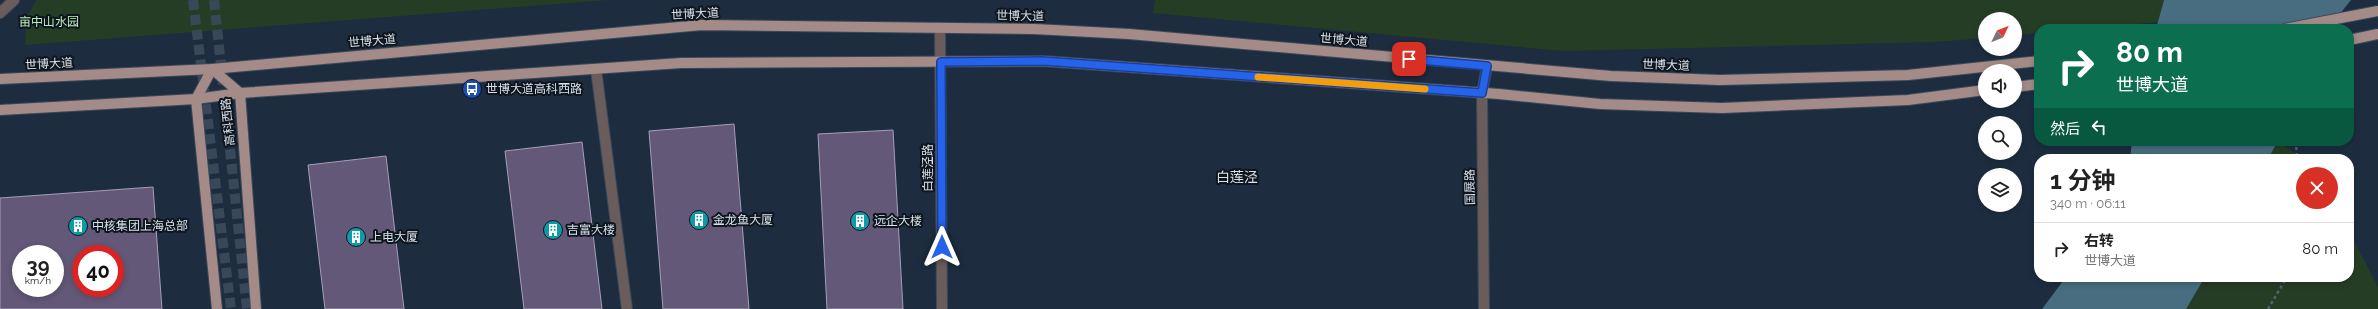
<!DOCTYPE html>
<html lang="zh">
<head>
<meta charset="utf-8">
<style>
	:root { --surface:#fff; --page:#f6f6f6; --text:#222; --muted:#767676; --line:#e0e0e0 }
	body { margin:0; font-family:Raleway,"Noto Sans SC",sans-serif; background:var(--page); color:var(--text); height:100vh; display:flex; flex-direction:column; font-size:15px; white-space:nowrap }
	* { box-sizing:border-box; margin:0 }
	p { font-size:13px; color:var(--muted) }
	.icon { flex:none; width:22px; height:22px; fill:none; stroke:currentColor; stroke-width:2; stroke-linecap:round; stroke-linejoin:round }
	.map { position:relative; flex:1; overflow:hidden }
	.panel { position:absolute; left:2034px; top:154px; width:320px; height:128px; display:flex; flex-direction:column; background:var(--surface); border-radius:16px; box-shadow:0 2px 6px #0003 }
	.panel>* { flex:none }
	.hud { position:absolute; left:2034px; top:24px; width:320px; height:122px; border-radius:16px; box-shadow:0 2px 6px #0003; background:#0b6e4f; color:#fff; overflow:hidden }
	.needle { width:26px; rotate:47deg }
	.controls { position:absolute; left:1978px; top:12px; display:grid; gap:8px }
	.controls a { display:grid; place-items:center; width:44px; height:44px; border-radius:50%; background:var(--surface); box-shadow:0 2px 6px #0003; font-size:20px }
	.speed { position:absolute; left:12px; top:245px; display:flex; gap:8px; font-size:20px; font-weight:700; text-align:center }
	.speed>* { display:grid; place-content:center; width:52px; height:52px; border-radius:50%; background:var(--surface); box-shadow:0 2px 6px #0003; line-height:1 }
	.speed small { font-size:10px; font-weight:400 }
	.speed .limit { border:6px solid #d22; background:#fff; color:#111 }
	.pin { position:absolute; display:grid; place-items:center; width:34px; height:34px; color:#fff; margin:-17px; border-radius:8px; box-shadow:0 2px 6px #0006 }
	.me { position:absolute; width:44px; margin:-22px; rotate:0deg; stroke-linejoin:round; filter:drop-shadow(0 0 3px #0008) }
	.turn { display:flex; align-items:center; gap:14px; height:84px; padding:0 16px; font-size:18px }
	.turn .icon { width:52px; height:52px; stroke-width:2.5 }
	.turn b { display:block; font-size:28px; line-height:34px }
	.then { display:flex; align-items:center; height:38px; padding:0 16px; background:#0003; gap:8px; font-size:15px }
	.round { display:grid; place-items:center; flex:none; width:42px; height:42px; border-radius:21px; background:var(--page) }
	.headline { display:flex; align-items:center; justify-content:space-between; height:68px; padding:0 16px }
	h1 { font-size:24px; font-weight:700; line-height:30px }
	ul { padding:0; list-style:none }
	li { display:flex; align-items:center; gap:12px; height:52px; padding:0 16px; border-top:1px solid var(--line) }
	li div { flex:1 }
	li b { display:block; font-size:15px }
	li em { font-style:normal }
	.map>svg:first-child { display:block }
	.green { fill:#263d25 }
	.water { fill:#486d80 }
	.building { fill:#635877; stroke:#a79eb8; fill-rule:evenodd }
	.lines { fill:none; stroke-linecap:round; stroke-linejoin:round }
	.secondary-tunnel { stroke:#394859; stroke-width:10; stroke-dasharray:10 5; stroke-linecap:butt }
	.pedestrian-casing { stroke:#3b4a5b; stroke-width:12 }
	.minor-casing { stroke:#3b4a5b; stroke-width:12 }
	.tertiary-casing { stroke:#3b4a5b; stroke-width:12 }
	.primary-casing { stroke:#3b4a5b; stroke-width:12 }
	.path { stroke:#556373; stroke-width:2.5; stroke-dasharray:3 3; stroke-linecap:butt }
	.pedestrian { stroke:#695c5b; stroke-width:10 }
	.minor { stroke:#695c5b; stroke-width:10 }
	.tertiary { stroke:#695c5b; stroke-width:10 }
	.primary { stroke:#a58b88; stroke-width:10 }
	.primary-bridge-casing { stroke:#3b4a5b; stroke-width:12; stroke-linecap:butt }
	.primary-bridge { stroke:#a58b88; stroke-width:10 }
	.route-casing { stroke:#184099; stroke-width:10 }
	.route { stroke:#2563eb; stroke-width:7 }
	.slow { stroke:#f59e0b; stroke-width:7 }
	.labels { text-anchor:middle; stroke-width:4; stroke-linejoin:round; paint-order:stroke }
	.street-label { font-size:12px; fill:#d6e0eb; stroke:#0e151d }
	.park-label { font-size:12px; fill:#bcebba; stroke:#0e151d }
	.poi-label { font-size:12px; fill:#d6e0eb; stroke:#0e151d; text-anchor:start }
	.quarter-label { font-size:14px; fill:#d6e0eb; stroke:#0e151d }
</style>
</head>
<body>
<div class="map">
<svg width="2378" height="309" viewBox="0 0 2378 309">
	<rect width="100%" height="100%" fill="#1d2d3f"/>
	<!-- green -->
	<g class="green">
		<polygon points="36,0 608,0 25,45 27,17"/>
		<polygon points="1155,0 2164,0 2158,22 2083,29 2039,29 2039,33 2015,35 2015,19 1985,19 1985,38 1935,42 1563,51 1153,13"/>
		<polygon points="2278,141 2303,159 2268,159"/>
		<polygon points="2349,231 2378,287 2378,309 2186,309 2205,277 2349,277"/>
	</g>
	<!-- water -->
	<g class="water">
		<polygon points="2164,0 2351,0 2328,29 2156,29"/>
		<polygon points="2132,141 2278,141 2268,159 2130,159"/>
		<polygon points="2066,277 2205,277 2186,309 2042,309"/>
	</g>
	<!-- building -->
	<g class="building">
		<polygon points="734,124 749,309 663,309 649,131"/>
		<polygon points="893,130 903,309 827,309 818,134"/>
		<polygon points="582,142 602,309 524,309 505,151"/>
		<polygon points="386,156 404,309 325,309 308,165"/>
		<path d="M 153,187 L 162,309 L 0,309 L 0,198 ZM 21,254 L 55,254 L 55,288 L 21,288 ZM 81,254 L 115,254 L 115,288 L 81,288 Z"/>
	</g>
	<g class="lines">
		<!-- secondary-tunnel -->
		<g class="secondary-tunnel">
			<polyline points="193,0 231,309"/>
			<polyline points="214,0 247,309"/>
		</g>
		<defs>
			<polyline id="pedestrian" points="0,13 14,0"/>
			<g id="minor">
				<polyline points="596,69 627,309"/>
				<polyline points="1484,309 1482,93 1487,66"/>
			</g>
			<polyline id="tertiary" points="940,28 942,309"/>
			<g id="primary">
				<polyline points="212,69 240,93 256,309"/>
				<polyline points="212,69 196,99 217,309"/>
				<polyline points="0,79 212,69 702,25 1034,29 1129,34 1611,76 1720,80 1908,75 2039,61"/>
				<polyline points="2015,87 2039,84"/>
				<polyline points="0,110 196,99 240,93 681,63 1043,61 1499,94 1600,104 1722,108 1908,100 1985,90"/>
			</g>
		</defs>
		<!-- pedestrian casing -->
		<use href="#pedestrian" class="pedestrian-casing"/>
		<!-- minor casing -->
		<use href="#minor" class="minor-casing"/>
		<!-- tertiary casing -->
		<use href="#tertiary" class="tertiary-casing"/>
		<!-- primary casing -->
		<use href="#primary" class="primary-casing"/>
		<!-- path -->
		<g class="path">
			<polyline points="2296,141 2297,159"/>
			<polyline points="2268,309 2287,277"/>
		</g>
		<!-- pedestrian -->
		<use href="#pedestrian" class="pedestrian"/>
		<!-- minor -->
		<use href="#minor" class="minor"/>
		<!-- tertiary -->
		<use href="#tertiary" class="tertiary"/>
		<!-- primary -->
		<use href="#primary" class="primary"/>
		<defs>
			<g id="primary-bridge">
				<polyline points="2284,29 2378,11"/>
				<polyline points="2349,40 2378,34"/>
			</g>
		</defs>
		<!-- primary-bridge casing -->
		<use href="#primary-bridge" class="primary-bridge-casing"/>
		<!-- primary-bridge -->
		<use href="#primary-bridge" class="primary-bridge"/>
	</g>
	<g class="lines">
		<defs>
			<polyline id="route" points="942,247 941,62 1043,61 1482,93 1487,66 1409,59"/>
		</defs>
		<!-- route casing -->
		<use href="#route" class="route-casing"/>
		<!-- route -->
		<use href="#route" class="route"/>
		<!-- slow -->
		<polyline class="slow" points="1258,77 1425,89"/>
	</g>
	<!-- icons -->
	<defs>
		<symbol id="bus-disc" viewBox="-11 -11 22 22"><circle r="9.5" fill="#1a4fb4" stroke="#0e151d"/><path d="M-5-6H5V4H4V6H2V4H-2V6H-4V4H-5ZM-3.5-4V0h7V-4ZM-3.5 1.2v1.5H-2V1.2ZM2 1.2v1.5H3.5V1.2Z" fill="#fff"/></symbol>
		<symbol id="building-disc" viewBox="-11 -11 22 22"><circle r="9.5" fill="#0f9aa8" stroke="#0e151d"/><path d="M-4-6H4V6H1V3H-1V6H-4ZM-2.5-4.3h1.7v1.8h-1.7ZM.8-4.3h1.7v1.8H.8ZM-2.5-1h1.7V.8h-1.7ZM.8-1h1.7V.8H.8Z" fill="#fff"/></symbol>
	</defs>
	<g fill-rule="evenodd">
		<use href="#bus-disc" x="461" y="78" width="22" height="22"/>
		<use href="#building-disc" x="688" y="209" width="22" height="22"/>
		<use href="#building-disc" x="849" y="210" width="22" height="22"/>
		<use href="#building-disc" x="67" y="215" width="22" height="22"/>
		<use href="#building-disc" x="542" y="219" width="22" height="22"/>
		<use href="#building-disc" x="345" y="226" width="22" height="22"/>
	</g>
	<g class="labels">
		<!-- street labels -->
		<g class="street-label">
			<text transform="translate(695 14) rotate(-3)" y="4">世博大道</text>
			<text transform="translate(1020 16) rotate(1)" y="4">世博大道</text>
			<text transform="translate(1344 40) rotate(5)" y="4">世博大道</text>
			<text transform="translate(372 41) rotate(-5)" y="4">世博大道</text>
			<text transform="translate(49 64) rotate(-3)" y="4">世博大道</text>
			<text transform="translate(1666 65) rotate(2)" y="4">世博大道</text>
			<text transform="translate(228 122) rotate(-96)" y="4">高科西路</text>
			<text transform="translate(928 168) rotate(-90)" y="4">白莲泾路</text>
			<text transform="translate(1470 187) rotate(-91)" y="4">国展路</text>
		</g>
		<!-- park labels -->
		<g class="park-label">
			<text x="49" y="26">亩中山水园</text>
		</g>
		<!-- poi labels -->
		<g class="poi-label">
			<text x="486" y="93">世博大道高科西路</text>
			<text x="713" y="224">金龙鱼大厦</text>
			<text x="874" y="225">远企大楼</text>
			<text x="92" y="230">中核集团上海总部</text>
			<text x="567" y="234">吉富大楼</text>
			<text x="370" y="241">上电大厦</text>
		</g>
		<!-- quarter labels -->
		<g class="quarter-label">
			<text x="1237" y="182">白莲泾</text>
		</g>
	</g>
</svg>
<div class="controls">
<a><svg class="needle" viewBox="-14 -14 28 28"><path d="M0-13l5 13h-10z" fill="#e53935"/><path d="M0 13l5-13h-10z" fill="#767676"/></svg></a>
<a><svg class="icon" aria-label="sound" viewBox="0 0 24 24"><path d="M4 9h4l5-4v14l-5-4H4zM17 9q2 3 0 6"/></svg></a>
<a><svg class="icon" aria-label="search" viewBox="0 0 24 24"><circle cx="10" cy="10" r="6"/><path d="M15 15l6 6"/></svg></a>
<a><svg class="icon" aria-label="layers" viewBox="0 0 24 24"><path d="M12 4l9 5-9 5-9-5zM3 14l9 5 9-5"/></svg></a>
</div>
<div class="speed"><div>39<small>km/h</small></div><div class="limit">40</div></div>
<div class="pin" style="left:1409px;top:59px;background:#d93025"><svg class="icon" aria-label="arrive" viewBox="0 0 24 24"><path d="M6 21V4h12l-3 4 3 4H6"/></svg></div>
<svg class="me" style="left:942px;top:247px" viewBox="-20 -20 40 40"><path d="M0-17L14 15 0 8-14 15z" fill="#2563eb" stroke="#fff" stroke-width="4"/></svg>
<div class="hud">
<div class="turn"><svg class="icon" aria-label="right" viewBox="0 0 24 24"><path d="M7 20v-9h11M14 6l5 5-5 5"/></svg><div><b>80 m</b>世博大道</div></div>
<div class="then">然后<svg class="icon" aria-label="left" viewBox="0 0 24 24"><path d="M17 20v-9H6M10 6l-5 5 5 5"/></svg></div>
</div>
<section class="panel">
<div class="headline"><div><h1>1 分钟</h1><p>340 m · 06:11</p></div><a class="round" style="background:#d93025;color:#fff"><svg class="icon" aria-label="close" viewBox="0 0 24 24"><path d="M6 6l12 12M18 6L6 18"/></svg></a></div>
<ul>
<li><svg class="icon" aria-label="right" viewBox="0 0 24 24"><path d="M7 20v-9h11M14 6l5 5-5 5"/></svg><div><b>右转</b><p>世博大道</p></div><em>80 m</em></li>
</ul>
</section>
</div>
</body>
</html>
